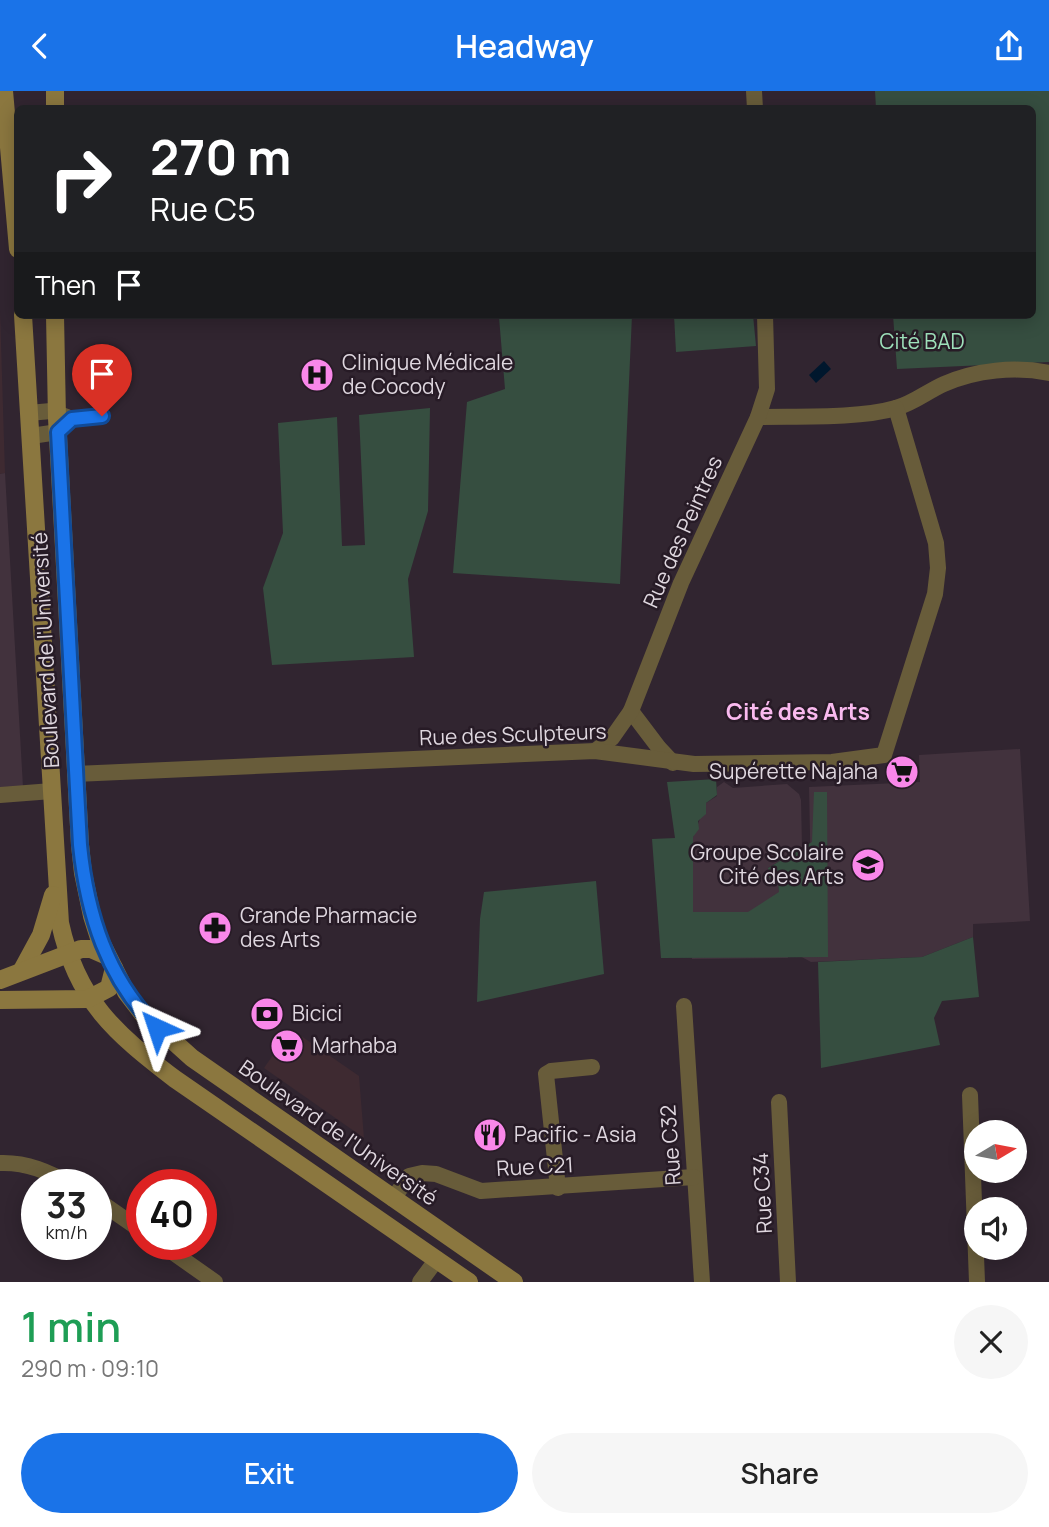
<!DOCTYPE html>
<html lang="en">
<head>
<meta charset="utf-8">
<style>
	:root { --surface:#fff; --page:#f6f6f6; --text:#222; --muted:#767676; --accent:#1a73e8 }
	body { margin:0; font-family:Manrope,sans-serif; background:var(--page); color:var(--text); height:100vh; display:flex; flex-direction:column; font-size:26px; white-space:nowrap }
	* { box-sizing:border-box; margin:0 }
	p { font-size:23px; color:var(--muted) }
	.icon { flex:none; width:38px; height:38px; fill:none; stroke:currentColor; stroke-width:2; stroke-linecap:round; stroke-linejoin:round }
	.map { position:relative; height:1191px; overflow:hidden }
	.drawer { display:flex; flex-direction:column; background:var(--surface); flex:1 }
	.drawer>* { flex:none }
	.top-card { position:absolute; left:14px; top:14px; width:1022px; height:214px; border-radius:10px; box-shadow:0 4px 18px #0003; background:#202124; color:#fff; overflow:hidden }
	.needle { width:46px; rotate:80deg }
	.fabs { position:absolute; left:964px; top:1029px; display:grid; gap:14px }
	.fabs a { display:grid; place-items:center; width:63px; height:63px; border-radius:50%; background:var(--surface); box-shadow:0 4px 18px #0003; font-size:35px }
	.speed { position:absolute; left:21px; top:1078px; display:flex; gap:14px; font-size:35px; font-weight:700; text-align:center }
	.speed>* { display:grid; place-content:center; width:91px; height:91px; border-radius:50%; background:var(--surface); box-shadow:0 4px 18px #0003; line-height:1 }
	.speed small { font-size:18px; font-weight:400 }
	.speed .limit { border:10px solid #d22; background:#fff; color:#111 }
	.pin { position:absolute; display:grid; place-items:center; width:60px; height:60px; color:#fff; margin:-72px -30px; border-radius:50% 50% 50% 0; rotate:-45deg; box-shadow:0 0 7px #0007 }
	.pin .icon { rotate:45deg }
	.me { position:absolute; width:77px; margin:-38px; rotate:318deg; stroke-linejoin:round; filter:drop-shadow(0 0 5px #0008) }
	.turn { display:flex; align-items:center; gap:24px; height:147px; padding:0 21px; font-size:32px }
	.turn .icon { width:91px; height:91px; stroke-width:2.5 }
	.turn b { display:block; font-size:49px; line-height:60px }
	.then { display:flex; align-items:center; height:66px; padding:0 21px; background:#0003; gap:14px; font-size:26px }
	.round { display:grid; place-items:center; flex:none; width:74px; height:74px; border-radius:37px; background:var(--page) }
	.summary { display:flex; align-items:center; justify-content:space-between; height:119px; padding:0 21px }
	h1 { font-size:42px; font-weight:600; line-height:52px; color:#1e9e55 }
	.cta { display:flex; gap:14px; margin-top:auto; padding:14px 21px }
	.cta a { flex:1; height:80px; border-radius:42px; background:var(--accent); color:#fff; font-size:28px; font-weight:600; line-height:80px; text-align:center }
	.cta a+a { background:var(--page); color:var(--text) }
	header { display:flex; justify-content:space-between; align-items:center; height:91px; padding:0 21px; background:var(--accent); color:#fff; font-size:32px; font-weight:600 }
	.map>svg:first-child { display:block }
	.commercial { fill:#3e2a31 }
	.education { fill:#42323d }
	.green { fill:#364e40 }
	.water { fill:#00172d }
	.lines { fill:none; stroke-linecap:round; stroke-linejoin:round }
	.street { stroke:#685c3a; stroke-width:16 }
	.secondary { stroke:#8b773f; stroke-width:18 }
	.route-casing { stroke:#114b97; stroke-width:18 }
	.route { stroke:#1a73e8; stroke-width:12 }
	.labels { text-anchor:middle; stroke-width:5; stroke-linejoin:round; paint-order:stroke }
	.park-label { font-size:21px; fill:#9ee1bb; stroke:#271b26 }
	.poi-label { font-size:21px; fill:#dfd7df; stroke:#271b26; text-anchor:start }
	.street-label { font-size:21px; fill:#dfd7df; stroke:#271b26 }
	.neighbourhood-label { font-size:23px; font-weight:bold; fill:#fabaef; stroke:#271b26 }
</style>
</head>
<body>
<header><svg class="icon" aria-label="back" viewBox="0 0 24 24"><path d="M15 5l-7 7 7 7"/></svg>Headway<svg class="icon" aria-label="share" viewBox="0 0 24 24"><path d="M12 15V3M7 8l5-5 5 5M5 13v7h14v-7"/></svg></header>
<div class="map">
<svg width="1049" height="1191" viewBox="0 0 1049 1191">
	<rect width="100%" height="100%" fill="#312530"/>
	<!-- commercial -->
	<g class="commercial">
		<polygon points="0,219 5,382 0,383"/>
		<polygon points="291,938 359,985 364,1047 264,977"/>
	</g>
	<!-- education -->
	<g class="education">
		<polygon points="5,382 23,696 0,697 0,383"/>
		<polygon points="1020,658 1030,830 973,833 973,846 922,866 811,871 798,864 811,792 809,696 920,691 919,664"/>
		<polygon points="724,691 733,697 787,693 799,703 801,709 802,756 768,777 778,792 788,867 692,868 693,746 706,712 717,705 717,696"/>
	</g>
	<!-- green -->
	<g class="green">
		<polygon points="875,0 1049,0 1049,271 897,278 893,224 1032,224 1032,18 876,17"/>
		<polygon points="632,224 620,493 453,482 467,311 505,298 499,226"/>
		<polygon points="674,224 753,224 756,255 676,261"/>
		<polygon points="430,317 428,420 408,488 414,566 272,574 263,497 283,442 278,332 337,326 342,455 365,454 359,324"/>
		<polygon points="716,688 717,704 706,712 706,723 698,730 699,738 693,746 693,821 748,821 779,801 778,792 769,786 768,777 812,751 814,701 827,701 828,866 661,867 652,748 675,747 667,691"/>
		<polygon points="596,790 604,883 477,911 480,828 484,801"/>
		<polygon points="973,846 979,906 942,910 934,927 940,954 821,977 818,871 922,866"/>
	</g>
	<!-- water -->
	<polygon class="water" points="824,270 831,278 816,292 809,284"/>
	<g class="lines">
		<!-- street -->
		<g class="street">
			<polyline points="754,0 755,18"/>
			<polyline points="29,322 51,320 67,326"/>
			<path d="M 758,326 C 798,325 858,328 896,317 C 914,312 928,300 944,293 C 976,279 1015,275 1049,282"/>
			<polyline points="31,345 58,341 72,328 102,325"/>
			<polyline points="631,620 659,657 673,672"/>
			<polyline points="595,660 612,647 631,620 681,492 758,326 767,298 765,224"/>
			<polyline points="75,683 595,660 694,673 832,671 884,664 935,503 938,477 936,452 896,317"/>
			<polyline points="0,704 52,700"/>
			<polyline points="684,915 702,1191"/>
			<polyline points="970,1004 977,1191"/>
			<polyline points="779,1011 788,1191"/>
			<path d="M 0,1072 C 27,1071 49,1081 72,1094"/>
			<polyline points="558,1097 546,983 551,980 592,976"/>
			<polyline points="96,1108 142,1140"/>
			<polyline points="393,1108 409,1085 422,1082 436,1083 481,1100 694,1086"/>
			<polyline points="161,1153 215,1191"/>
			<polyline points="420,1191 437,1168"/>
		</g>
		<!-- secondary -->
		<g class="secondary">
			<polyline points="4,0 18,158"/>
			<polyline points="55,18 55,0"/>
			<path d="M 23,224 L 60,832 C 77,910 115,942 175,988 L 469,1191"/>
			<polyline points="55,224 57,327 80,754 83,782 92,825 99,847 126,901 142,922 192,967 514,1191"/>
			<polyline points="22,879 41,844 53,804"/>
			<polyline points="0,889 81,858 91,858 107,865"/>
			<polyline points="0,909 88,908 109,897 114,877"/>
		</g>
	</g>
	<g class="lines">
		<defs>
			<path id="route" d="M 102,325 L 72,328 L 58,341 L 80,754 C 87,823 107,887 157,937"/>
		</defs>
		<!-- route casing -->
		<use href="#route" class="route-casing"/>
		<!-- route -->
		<use href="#route" class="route"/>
	</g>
	<!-- icons -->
	<defs>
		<symbol id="hospital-disc" viewBox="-11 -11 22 22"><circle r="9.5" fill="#f987e9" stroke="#271b26"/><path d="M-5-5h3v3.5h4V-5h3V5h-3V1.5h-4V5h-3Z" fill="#111"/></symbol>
		<symbol id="supermarket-disc" viewBox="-11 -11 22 22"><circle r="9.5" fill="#f987e9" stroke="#271b26"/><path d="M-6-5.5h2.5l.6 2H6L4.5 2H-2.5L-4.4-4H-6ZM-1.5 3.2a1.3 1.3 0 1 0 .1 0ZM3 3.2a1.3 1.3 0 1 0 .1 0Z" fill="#111"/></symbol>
		<symbol id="school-disc" viewBox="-11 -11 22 22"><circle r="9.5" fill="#f987e9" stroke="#271b26"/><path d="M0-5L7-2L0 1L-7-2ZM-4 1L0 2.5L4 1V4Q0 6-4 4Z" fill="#111"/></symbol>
		<symbol id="pharmacy-disc" viewBox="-11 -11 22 22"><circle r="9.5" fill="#f987e9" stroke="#271b26"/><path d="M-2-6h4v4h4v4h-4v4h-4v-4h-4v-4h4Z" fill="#111"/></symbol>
		<symbol id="bank-disc" viewBox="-11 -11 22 22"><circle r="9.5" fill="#f987e9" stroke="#271b26"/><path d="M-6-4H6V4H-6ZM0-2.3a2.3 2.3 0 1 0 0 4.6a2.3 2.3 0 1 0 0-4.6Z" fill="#111"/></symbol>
		<symbol id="restaurant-disc" viewBox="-11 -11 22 22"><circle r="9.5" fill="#f987e9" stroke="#271b26"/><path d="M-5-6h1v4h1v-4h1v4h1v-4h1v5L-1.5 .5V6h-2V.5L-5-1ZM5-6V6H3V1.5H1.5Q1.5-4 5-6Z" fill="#111"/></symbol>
	</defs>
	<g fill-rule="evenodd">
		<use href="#hospital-disc" x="298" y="265" width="38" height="38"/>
		<use href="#supermarket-disc" x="883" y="662" width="38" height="38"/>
		<use href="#school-disc" x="849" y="755" width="38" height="38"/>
		<use href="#pharmacy-disc" x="196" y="818" width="38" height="38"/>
		<use href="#bank-disc" x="248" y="904" width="38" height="38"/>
		<use href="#supermarket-disc" x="268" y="936" width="38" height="38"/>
		<use href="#restaurant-disc" x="471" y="1025" width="38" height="38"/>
	</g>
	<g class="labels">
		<!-- park labels -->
		<g class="park-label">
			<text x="922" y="258">Cité BAD</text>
		</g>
		<!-- poi labels -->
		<g class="poi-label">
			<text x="342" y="279">Clinique Médicale<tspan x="342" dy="24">de Cocody</tspan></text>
			<text x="878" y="688" text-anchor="end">Supérette Najaha</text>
			<text x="844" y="769" text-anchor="end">Groupe Scolaire<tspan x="844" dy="24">Cité des Arts</tspan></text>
			<text x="240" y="832">Grande Pharmacie<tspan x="240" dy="24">des Arts</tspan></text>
			<text x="292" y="930">Bicici</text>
			<text x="312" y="962">Marhaba</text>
			<text x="514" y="1051">Pacific - Asia</text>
		</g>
		<!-- street labels -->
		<g class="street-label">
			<text transform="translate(683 441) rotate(-66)" y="7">Rue des Peintres</text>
			<text transform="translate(46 559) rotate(-93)" y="7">Boulevard de l'Université</text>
			<text transform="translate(513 644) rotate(-2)" y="7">Rue des Sculpteurs</text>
			<text transform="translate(338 1042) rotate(35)" y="7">Boulevard de l'Université</text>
			<text transform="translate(671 1054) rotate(-94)" y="7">Rue C32</text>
			<text transform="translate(535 1076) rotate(-3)" y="7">Rue C21</text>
			<text transform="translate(763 1102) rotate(-93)" y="7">Rue C34</text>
		</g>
		<!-- neighbourhood labels -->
		<g class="neighbourhood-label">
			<text x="798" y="629">Cité des Arts</text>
		</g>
	</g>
</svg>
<div class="fabs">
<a><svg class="needle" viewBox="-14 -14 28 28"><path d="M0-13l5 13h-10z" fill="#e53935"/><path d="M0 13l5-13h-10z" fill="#767676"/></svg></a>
<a><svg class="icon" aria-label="sound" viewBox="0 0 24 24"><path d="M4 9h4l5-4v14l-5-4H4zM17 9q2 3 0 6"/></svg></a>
</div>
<div class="speed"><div>33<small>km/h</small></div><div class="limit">40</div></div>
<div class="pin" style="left:102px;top:325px;background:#d93025"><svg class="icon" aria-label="arrive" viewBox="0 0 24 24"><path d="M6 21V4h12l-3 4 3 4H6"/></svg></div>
<svg class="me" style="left:157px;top:937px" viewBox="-20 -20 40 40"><path d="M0-17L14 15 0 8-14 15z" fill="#1a73e8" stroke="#fff" stroke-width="4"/></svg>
<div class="top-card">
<div class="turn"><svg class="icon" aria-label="right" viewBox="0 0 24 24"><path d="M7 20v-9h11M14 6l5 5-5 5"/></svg><div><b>270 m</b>Rue C5</div></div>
<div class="then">Then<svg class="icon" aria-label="arrive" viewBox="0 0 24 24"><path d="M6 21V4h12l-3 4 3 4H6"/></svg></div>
</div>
</div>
<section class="drawer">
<div class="summary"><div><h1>1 min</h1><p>290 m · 09:10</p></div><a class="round"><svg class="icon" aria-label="close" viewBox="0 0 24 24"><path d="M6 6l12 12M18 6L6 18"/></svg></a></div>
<div class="cta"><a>Exit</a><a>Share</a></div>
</section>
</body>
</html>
